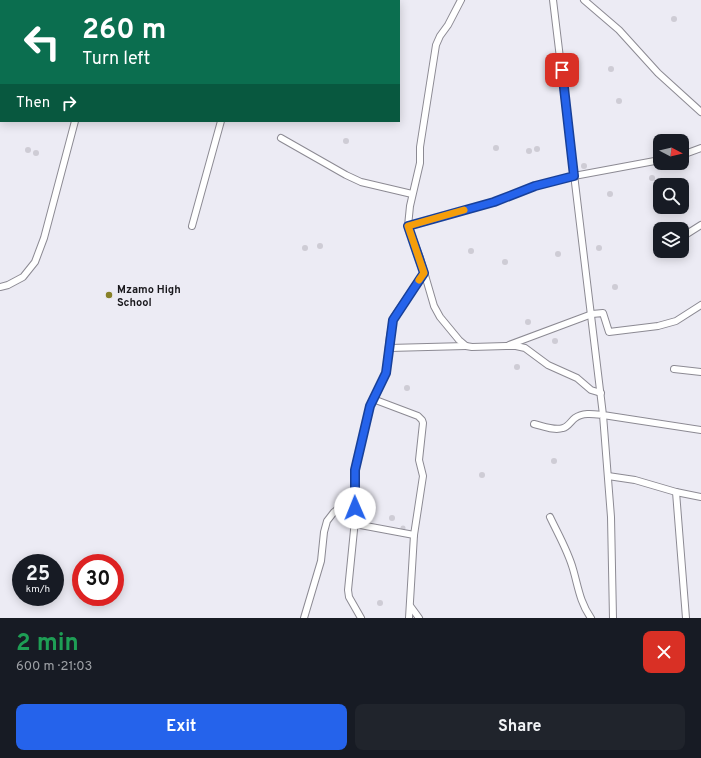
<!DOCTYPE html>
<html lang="en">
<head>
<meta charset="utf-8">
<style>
	:root { --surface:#171b24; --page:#20242c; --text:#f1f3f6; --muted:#9ea1a6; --accent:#2563eb }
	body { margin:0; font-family:Overpass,sans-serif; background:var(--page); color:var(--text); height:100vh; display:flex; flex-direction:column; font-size:15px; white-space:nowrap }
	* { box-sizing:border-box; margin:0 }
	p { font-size:13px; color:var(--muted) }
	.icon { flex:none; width:22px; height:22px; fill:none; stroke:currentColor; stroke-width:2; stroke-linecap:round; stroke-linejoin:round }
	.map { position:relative; height:618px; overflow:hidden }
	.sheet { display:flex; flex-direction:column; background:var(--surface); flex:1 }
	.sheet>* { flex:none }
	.guide { position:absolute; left:0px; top:0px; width:400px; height:122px; box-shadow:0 2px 10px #0003; background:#0b6e4f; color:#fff; overflow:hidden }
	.needle { width:26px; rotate:97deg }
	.fabs { position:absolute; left:653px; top:134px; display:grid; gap:8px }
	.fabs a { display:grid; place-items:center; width:36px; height:36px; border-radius:8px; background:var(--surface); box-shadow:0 2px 10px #0003; font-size:20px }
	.speed { position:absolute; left:12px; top:554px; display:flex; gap:8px; font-size:20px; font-weight:700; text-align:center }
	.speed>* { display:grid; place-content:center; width:52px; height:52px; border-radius:50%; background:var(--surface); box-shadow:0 2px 10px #0003; line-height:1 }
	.speed small { font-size:10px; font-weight:400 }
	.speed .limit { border:6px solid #d22; background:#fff; color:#111 }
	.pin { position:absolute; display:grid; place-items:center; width:34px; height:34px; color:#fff; margin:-17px; border-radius:8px; box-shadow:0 2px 6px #0006 }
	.me { position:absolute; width:44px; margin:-22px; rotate:359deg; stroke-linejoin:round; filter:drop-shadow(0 0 3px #0008) }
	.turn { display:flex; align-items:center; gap:14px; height:84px; padding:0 16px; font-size:18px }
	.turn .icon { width:52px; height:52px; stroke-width:2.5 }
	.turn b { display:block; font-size:28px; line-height:34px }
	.then { display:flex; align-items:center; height:38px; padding:0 16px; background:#0003; gap:8px; font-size:15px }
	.round { display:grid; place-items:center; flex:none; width:42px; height:42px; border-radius:8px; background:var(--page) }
	.head { display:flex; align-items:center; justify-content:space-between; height:68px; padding:0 16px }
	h1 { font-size:24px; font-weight:700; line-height:30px; color:#1e9e55 }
	.primary-button { display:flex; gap:8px; margin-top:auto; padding:8px 16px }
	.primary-button a { flex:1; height:46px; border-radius:8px; background:var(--accent); color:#fff; font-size:16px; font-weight:700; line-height:46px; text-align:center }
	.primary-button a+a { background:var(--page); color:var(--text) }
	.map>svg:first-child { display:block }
	.building { fill:#ceccd5 }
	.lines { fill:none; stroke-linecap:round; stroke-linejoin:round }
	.minor-casing { stroke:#8c8a93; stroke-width:8 }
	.minor { stroke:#fff; stroke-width:6 }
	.route-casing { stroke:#184099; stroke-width:10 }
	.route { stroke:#2563eb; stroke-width:7 }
	.slow { stroke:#f59e0b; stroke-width:7 }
	.poi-dot { fill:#878027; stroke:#ecebf4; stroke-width:1.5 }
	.labels { text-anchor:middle; stroke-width:4; stroke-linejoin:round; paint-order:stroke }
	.poi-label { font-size:11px; font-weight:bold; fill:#18171b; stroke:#ecebf4; text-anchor:start }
</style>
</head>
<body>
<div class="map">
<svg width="701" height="618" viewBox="0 0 701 618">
	<rect width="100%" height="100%" fill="#ecebf4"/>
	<!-- building -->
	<g class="building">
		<circle cx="674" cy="19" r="3"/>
		<circle cx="611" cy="69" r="3"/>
		<circle cx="619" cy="101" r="3"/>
		<circle cx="346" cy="141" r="3"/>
		<circle cx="496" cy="148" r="3"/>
		<circle cx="537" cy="149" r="3"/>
		<circle cx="28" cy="150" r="3"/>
		<circle cx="529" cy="151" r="3"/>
		<circle cx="36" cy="153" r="3"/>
		<circle cx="584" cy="166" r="3"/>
		<circle cx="652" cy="178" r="3"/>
		<circle cx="680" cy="183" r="2.5"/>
		<circle cx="610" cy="194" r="3"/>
		<circle cx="320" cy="246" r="3"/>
		<circle cx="599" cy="248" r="3"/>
		<circle cx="305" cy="248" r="3"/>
		<circle cx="471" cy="251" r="3"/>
		<circle cx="558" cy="254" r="3"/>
		<circle cx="505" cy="262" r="3"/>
		<circle cx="615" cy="287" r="3"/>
		<circle cx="528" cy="322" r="3"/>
		<circle cx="555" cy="341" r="3"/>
		<circle cx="517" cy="367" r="3"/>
		<circle cx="407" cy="388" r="3"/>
		<circle cx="554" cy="461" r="3"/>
		<circle cx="482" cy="475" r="3"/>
		<circle cx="392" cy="518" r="3"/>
		<circle cx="403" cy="528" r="2.5"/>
		<circle cx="380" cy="603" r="3"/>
	</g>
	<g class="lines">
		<defs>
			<g id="minor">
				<polyline points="461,0 448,25 440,36 436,45 420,147 420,163 410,206 408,226 420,258 434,306 440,317 459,340 466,346 472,347 506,346 516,346 525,348 548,365 577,378 591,390 601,393"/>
				<polyline points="553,0 603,415 701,430"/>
				<polyline points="584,0 619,30 658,73 701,112"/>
				<polyline points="100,1 100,0"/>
				<polyline points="253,1 253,0"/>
				<polyline points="0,7 1,8"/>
				<polyline points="0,106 1,106"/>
				<polyline points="281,138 346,175 361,182 412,194"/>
				<polyline points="682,155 701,148"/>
				<polyline points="192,226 221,121"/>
				<polyline points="408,226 494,202 535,186 574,176 660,160"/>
				<polyline points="682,237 701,225"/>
				<polyline points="0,287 8,285 23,277 35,262 44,238 75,121"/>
				<polyline points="509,345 592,314 603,313 609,332 658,326 676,321 701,305"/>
				<polyline points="389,348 466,346"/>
				<polyline points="674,369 701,372"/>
				<polyline points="373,399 418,416 422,420 423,423 419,460 423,476 414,535 409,618"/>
				<path d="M 534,424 C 543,426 554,431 563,428 C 568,427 571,421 575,418 C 583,412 594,414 603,415 L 611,517 L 613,618"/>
				<polyline points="608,476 635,480 676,492 701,497"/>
				<polyline points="676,492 686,618"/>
				<path d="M 550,517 C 558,534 568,551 573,569 C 578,586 580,603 591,618"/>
				<polyline points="355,524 414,535"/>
				<polyline points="411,607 419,618"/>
				<polyline points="304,618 321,561 324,532 327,521 334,512 354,496"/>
				<polyline points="361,618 349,597 348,590 355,520 355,470 370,406 386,373 390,336 394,317 424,273"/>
			</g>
		</defs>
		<!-- minor casing -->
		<use href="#minor" class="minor-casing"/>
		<!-- minor -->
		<use href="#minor" class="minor"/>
	</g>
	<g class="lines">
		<defs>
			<polyline id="route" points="355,508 355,470 370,406 386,373 393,320 424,273 408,226 494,202 535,186 574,176 562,70"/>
		</defs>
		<!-- route casing -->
		<use href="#route" class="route-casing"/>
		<!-- route -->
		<use href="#route" class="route"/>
		<!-- slow -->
		<polyline class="slow" points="419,280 424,273 408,226 464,210"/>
	</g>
	<!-- markers -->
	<circle class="poi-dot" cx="109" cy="295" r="4"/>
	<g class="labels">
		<!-- poi labels -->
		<g class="poi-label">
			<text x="117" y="293">Mzamo High<tspan x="117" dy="13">School</tspan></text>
		</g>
	</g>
</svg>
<div class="fabs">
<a><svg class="needle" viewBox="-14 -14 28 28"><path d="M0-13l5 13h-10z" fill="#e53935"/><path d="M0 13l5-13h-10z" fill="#9ea1a6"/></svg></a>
<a><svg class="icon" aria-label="search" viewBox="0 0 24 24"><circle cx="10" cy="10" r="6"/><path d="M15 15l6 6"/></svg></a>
<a><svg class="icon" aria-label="layers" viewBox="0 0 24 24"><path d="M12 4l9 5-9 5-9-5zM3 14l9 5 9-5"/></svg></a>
</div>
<div class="speed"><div>25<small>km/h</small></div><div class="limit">30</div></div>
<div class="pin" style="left:562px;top:70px;background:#d93025"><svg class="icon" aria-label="arrive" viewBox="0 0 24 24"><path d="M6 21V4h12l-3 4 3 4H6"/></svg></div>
<svg class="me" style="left:355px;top:508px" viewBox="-20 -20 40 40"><circle r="19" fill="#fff"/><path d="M0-13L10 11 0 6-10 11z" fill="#2563eb"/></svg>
<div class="guide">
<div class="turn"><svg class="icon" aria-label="left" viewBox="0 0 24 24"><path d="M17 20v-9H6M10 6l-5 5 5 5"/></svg><div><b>260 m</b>Turn left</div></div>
<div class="then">Then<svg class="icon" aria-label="right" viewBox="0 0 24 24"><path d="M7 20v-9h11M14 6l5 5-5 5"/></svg></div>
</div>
</div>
<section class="sheet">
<div class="head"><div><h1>2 min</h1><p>600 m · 21:03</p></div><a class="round" style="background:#d93025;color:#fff"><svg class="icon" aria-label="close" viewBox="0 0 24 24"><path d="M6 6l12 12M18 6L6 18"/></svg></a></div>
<div class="primary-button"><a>Exit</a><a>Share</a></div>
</section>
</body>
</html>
